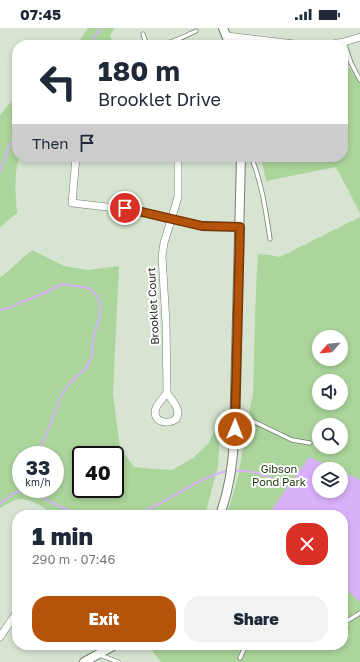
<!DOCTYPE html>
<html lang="en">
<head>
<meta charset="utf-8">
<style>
	:root { --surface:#fff; --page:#f2f2f3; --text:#1f2937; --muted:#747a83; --accent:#b45309 }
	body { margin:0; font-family:"Golos Text",sans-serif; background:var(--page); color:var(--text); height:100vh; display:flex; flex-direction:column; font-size:15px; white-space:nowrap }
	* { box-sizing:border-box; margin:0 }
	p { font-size:13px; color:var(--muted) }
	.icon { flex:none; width:22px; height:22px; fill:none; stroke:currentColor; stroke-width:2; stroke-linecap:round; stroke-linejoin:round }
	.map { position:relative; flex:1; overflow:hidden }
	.panel { position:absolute; left:12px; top:482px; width:336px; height:140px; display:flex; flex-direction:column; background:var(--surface); border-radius:16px; box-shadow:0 2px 6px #0003 }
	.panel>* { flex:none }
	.banner { position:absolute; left:12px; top:12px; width:336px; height:122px; border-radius:16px; box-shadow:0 2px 6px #0003; background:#fff; color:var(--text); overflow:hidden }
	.needle { width:26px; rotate:243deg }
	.fabs { position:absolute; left:312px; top:302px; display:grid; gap:8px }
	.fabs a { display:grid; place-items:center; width:36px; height:36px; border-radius:50%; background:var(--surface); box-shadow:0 2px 6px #0003; font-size:20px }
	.speed { position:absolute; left:12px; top:418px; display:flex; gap:8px; font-size:20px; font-weight:700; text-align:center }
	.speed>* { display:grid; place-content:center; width:52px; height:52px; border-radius:50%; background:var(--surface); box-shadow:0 2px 6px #0003; line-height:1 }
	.speed small { font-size:10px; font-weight:400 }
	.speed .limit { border:2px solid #111; border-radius:6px; background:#fff; color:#111 }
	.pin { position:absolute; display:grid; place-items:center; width:34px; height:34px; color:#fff; margin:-17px; border:2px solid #fff; border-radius:50%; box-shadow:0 1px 4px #0007 }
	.me { position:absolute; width:44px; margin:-22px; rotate:1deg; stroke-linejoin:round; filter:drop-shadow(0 0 3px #0008) }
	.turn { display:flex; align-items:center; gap:14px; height:84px; padding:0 20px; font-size:18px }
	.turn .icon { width:52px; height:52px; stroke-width:2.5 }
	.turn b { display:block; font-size:28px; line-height:34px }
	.then { display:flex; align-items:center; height:38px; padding:0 20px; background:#0003; gap:8px; font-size:15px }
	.round { display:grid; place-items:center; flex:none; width:42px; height:42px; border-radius:16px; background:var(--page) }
	.headline { display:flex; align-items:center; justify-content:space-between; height:68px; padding:0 20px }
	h1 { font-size:24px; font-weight:800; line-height:30px }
	.primary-button { display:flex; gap:8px; margin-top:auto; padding:8px 20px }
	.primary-button a { flex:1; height:46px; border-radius:16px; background:var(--accent); color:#fff; font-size:16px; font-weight:800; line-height:46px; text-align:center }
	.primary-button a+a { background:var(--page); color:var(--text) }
	.status { display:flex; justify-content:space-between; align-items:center; height:28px; padding:0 20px; background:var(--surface); direction:ltr }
	.status svg { height:11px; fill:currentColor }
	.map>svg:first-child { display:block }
	.green { fill:#abd59b; fill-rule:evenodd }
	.water { fill:#d9b1fa }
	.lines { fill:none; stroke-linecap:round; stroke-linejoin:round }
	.stream { stroke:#d9b1fa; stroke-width:2 }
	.service-casing { stroke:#737f6e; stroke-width:5 }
	.minor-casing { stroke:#737f6e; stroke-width:8 }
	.tertiary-casing { stroke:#737f6e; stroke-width:10 }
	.service { stroke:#fff; stroke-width:3.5 }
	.minor { stroke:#fff; stroke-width:7 }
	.tertiary { stroke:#fff; stroke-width:8 }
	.route-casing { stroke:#753606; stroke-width:10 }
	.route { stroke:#b45309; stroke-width:7 }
	.labels { text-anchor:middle; stroke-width:4; stroke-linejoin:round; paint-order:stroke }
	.street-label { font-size:11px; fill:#262b24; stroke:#fff }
	.park-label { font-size:11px; fill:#193908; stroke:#fff }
</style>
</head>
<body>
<div class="status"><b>07:45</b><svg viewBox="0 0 49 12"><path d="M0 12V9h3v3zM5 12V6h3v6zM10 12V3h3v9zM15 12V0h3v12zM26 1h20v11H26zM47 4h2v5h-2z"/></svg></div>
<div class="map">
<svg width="360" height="634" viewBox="0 0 360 634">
	<rect width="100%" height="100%" fill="#d6e4d1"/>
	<!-- green -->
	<g class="green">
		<polygon points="88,0 115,0 110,7 114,17 77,17"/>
		<polygon points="343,31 360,55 360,185 336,139 266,153 261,129 343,129"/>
		<path d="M 17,67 L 17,129 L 20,129 C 13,143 16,169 17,185 L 0,199 L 0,87 Z"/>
		<path d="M 360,189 L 360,634 L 161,634 L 148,617 L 343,617 L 343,487 L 225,487 C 227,482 230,478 231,473 C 243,438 244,401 253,366 L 256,261 L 258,226 L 270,227 L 280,229 ZM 319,309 L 341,309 L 341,331 L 319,331 ZM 319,353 L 341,353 L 341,375 L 319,375 ZM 319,397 L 341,397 L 341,419 L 319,419 ZM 319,441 L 341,441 L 341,463 L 319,463 Z"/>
		<path d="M 32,222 L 64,238 L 88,242 L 119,238 L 113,366 L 120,420 L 134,439 L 154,441 L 172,442 L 193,430 L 208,416 L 221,390 L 218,438 L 205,487 L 53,487 C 47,481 32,471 23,471 C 15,471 7,476 0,480 L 0,250 ZM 21,427 L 55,427 L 55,461 L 21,461 ZM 81,427 L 115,427 L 115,461 L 81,461 Z"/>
	</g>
	<!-- water -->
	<polygon class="water" points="309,429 336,441 319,441 319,463 341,463 341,443 360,452 360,574 343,558 343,487 268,487"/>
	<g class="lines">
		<!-- stream -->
		<g class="stream">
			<polyline points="89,17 101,0"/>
			<polyline points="0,144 10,116 17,108"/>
			<polyline points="0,282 12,279 21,274 33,270 63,256 88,260 94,264 100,273 100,285 93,312 92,328 86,340 69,356 61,368 38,427"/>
			<path d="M 232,443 C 250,440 275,450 290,460"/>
			<path d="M 30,461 C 46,473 64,481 82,487"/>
			<polyline points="0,476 13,466 24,461"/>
			<path d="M 131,487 C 164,479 195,449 228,443"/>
		</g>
		<defs>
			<g id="service">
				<path d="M 143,6 L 145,12 L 148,16 C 164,20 182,9 196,3"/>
				<polyline points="344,14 351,35 360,52"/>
				<path d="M 241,129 L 252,131 C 262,156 266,184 270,211"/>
				<polyline points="236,385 292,412 310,415"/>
				<polyline points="343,594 346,600 345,605 343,608"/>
				<polyline points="344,595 360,585"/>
				<polyline points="100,627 118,634"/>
				<polyline points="240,630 246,617"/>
			</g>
			<g id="minor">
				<polyline points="227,8 303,17"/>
				<polyline points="328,17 344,14 360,9"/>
				<polyline points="76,129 72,175 134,182 171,192 202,197 240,199"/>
				<polyline points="167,365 166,295 162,228 164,215 178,169 178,129"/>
				<path d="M 167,365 C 172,373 182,381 176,391 C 167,398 151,393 156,380 C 158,375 163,370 167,365 Z"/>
				<polyline points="0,609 17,584"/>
			</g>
			<g id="tertiary">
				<polyline points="223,0 230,17"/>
				<path d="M 220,487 C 229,462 233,436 234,410 L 241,129"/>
				<polyline points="84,634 115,617"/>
			</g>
		</defs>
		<!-- service casing -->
		<use href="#service" class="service-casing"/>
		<!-- minor casing -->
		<use href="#minor" class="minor-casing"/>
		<!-- tertiary casing -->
		<use href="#tertiary" class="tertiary-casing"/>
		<!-- service -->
		<use href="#service" class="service"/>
		<!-- minor -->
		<use href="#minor" class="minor"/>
		<!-- tertiary -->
		<use href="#tertiary" class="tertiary"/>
	</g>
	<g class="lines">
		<defs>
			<polyline id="route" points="125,180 202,198 240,199 235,401"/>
		</defs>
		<!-- route casing -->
		<use href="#route" class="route-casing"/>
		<!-- route -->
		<use href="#route" class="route"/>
	</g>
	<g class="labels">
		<!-- street labels -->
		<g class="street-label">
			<text transform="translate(153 278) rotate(-93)" y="4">Brooklet Court</text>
		</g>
		<!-- park labels -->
		<g class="park-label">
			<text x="279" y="445">Gibson<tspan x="279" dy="13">Pond Park</tspan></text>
		</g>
	</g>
</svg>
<div class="fabs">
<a><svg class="needle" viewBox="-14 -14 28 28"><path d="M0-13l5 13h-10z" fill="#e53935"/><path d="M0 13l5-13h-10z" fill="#747a83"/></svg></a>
<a><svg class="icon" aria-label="sound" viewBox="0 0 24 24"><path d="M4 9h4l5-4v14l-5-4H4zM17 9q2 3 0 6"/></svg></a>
<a><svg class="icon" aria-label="search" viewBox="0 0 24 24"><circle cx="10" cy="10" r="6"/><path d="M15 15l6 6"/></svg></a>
<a><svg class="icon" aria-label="layers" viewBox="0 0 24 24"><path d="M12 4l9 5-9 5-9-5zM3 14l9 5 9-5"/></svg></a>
</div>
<div class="speed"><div>33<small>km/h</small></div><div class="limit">40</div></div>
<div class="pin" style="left:125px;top:180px;background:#d93025"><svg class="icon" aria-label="arrive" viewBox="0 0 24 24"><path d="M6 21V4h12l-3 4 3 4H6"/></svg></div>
<svg class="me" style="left:235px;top:401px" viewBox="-20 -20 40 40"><circle r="17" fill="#b45309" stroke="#fff" stroke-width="3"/><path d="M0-11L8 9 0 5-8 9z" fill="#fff"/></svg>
<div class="banner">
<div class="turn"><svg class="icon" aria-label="left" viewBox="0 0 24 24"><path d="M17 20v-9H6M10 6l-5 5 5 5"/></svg><div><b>180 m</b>Brooklet Drive</div></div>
<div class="then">Then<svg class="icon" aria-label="arrive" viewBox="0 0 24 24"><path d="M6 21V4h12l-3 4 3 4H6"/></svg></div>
</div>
<section class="panel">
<div class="headline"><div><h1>1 min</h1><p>290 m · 07:46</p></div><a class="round" style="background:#d93025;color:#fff"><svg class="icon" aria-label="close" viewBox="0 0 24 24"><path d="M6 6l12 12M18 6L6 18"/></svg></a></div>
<div class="primary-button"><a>Exit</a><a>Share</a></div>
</section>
</div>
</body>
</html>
